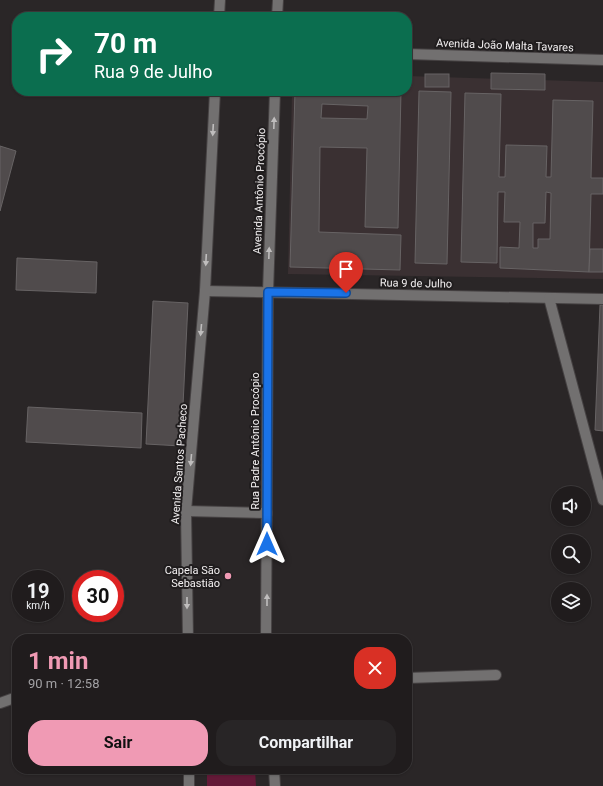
<!DOCTYPE html>
<html lang="pt">
<head>
<meta charset="utf-8">
<style>
	:root { --surface:#201c1d; --page:#282526; --text:#f1f3f6; --muted:#a2a1a4; --line:#3d3a3b; --accent:#f09ab4 }
	body { margin:0; font-family:Roboto,sans-serif; background:var(--page); color:var(--text); height:100vh; display:flex; flex-direction:column; font-size:15px; white-space:nowrap }
	* { box-sizing:border-box; margin:0 }
	p { font-size:13px; color:var(--muted) }
	.icon { flex:none; width:22px; height:22px; fill:none; stroke:currentColor; stroke-width:2; stroke-linecap:round; stroke-linejoin:round }
	.map { position:relative; flex:1; overflow:hidden }
	.panel { position:absolute; left:12px; top:634px; width:400px; height:140px; display:flex; flex-direction:column; background:var(--surface); border-radius:16px; box-shadow:0 1px 3px #0004,0 0 0 1px var(--line) }
	.panel>* { flex:none }
	.top-card { position:absolute; left:12px; top:12px; width:400px; height:84px; border-radius:16px; box-shadow:0 1px 3px #0004,0 0 0 1px var(--line); background:#0b6e4f; color:#fff; overflow:hidden }
	.controls { position:absolute; left:551px; top:486px; display:grid; gap:8px }
	.controls a { display:grid; place-items:center; width:40px; height:40px; border-radius:50%; background:var(--surface); box-shadow:0 1px 3px #0004,0 0 0 1px var(--line); font-size:20px }
	.speed { position:absolute; left:12px; top:570px; display:flex; gap:8px; font-size:20px; font-weight:700; text-align:center }
	.speed>* { display:grid; place-content:center; width:52px; height:52px; border-radius:50%; background:var(--surface); box-shadow:0 1px 3px #0004,0 0 0 1px var(--line); line-height:1 }
	.speed small { font-size:10px; font-weight:400 }
	.speed .limit { border:6px solid #d22; background:#fff; color:#111 }
	.pin { position:absolute; display:grid; place-items:center; width:34px; height:34px; color:#fff; margin:-41px -17px; border-radius:50% 50% 50% 0; rotate:-45deg; box-shadow:0 0 4px #0007 }
	.pin .icon { rotate:45deg }
	.me { position:absolute; width:44px; margin:-22px; rotate:0deg; stroke-linejoin:round; filter:drop-shadow(0 0 3px #0008) }
	.turn { display:flex; align-items:center; gap:14px; height:84px; padding:0 16px; font-size:18px }
	.turn .icon { width:52px; height:52px; stroke-width:2.5 }
	.turn b { display:block; font-size:28px; line-height:34px }
	.round { display:grid; place-items:center; flex:none; width:42px; height:42px; border-radius:16px; background:var(--page) }
	.headline { display:flex; align-items:center; justify-content:space-between; height:68px; padding:0 16px }
	h1 { font-size:24px; font-weight:700; line-height:30px; color:var(--accent) }
	.action { display:flex; gap:8px; margin-top:auto; padding:8px 16px }
	.action a { flex:1; height:46px; border-radius:16px; background:var(--accent); color:#111; font-size:16px; font-weight:700; line-height:46px; text-align:center }
	.action a+a { background:var(--page); color:var(--text) }
	.map>svg:first-child { display:block }
	.built { fill:#3a3032 }
	.green { fill:#631937 }
	.building { fill:#504b4c; stroke:#676364; fill-rule:evenodd }
	.lines { fill:none; stroke-linecap:round; stroke-linejoin:round }
	.minor-casing { stroke:#464243; stroke-width:12 }
	.minor { stroke:#727070; stroke-width:10 }
	.oneway { fill:#bfbdbd }
	.route-casing { stroke:#114b97; stroke-width:10 }
	.route { stroke:#1a73e8; stroke-width:7 }
	.poi-dot { fill:#f09ab4; stroke:#201d1e; stroke-width:1.5 }
	.labels { text-anchor:middle; stroke-width:4; stroke-linejoin:round; paint-order:stroke }
	.street-label { font-size:11px; fill:#f3f0f1; stroke:#201d1e }
	.poi-label { font-size:11px; fill:#f3f0f1; stroke:#201d1e; text-anchor:end }
</style>
</head>
<body>
<div class="map">
<svg width="603" height="786" viewBox="0 0 603 786">
	<rect width="100%" height="100%" fill="#2a2627"/>
	<!-- built -->
	<polygon class="built" points="407,76 603,82 603,279 288,274 292,91 407,91"/>
	<!-- green -->
	<polygon class="green" points="207,769 255,769 256,786 207,786"/>
	<!-- building -->
	<g class="building">
		<polygon points="491,73 545,74 545,90 491,89"/>
		<rect x="425" y="74" width="24" height="13"/>
		<path d="M 295,91 L 401,91 L 398,228 L 365,227 L 367,148 L 320,147 L 319,232 L 401,235 L 400,270 L 290,267 ZM 322,104 L 368,106 L 367,119 L 321,118 Z"/>
		<polygon points="419,91 451,92 447,264 415,263"/>
		<path d="M 465,93 L 501,94 L 499,177 L 505,177 L 506,145 L 547,146 L 546,177 L 551,177 L 553,100 L 593,101 L 591,178 L 603,178 L 603,194 L 591,194 L 589,272 L 500,268 L 500,247 L 519,248 L 520,222 L 504,222 L 505,192 L 498,192 L 497,263 L 461,262 ZM 546,192 L 551,193 L 550,239 L 538,239 L 538,248 L 533,248 L 533,223 L 545,223 Z"/>
		<polygon points="0,146 16,151 0,211"/>
		<polygon points="590,249 603,249 603,272 589,272"/>
		<polygon points="17,258 97,262 96,293 16,290"/>
		<polygon points="153,301 188,303 181,446 146,444"/>
		<polygon points="600,305 603,305 603,431 595,430"/>
		<polygon points="28,407 142,413 141,448 26,442"/>
	</g>
	<g class="lines">
		<defs>
			<g id="minor">
				<polyline points="219,17 220,0"/>
				<polyline points="277,17 278,0"/>
				<polyline points="407,54 603,60"/>
				<polyline points="205,291 603,299"/>
				<polyline points="549,298 603,500"/>
				<polyline points="186,511 267,513"/>
				<polyline points="188,639 186,511 205,291 215,91"/>
				<polyline points="266,639 268,292 275,91"/>
				<polyline points="407,678 496,675"/>
				<polyline points="0,703 17,697"/>
				<polyline points="189,769 189,786"/>
				<polyline points="274,769 275,786"/>
			</g>
		</defs>
		<!-- minor casing -->
		<use href="#minor" class="minor-casing"/>
		<!-- minor -->
		<use href="#minor" class="minor"/>
	</g>
	<!-- one-way arrows -->
	<defs><path id="oneway-solid" d="M-6-.8H1V-3.2L6.5 0L1 3.2V.8H-6Z"/></defs>
	<g class="oneway">
		<use href="#oneway-solid" transform="translate(274 123) rotate(-88)"/>
		<use href="#oneway-solid" transform="translate(213 130) rotate(93)"/>
		<use href="#oneway-solid" transform="translate(269 253) rotate(-88)"/>
		<use href="#oneway-solid" transform="translate(206 260) rotate(93)"/>
		<use href="#oneway-solid" transform="translate(201 330) rotate(95)"/>
		<use href="#oneway-solid" transform="translate(191 460) rotate(95)"/>
		<use href="#oneway-solid" transform="translate(267 600) rotate(-90)"/>
		<use href="#oneway-solid" transform="translate(187 603) rotate(90)"/>
	</g>
	<g class="lines">
		<defs>
			<polyline id="route" points="267,544 268,292 346,293"/>
		</defs>
		<!-- route casing -->
		<use href="#route" class="route-casing"/>
		<!-- route -->
		<use href="#route" class="route"/>
	</g>
	<!-- markers -->
	<circle class="poi-dot" cx="228" cy="576" r="4"/>
	<g class="labels">
		<!-- street labels -->
		<g class="street-label">
			<text transform="translate(505 45) rotate(2)" y="4">Avenida João Malta Tavares</text>
			<text transform="translate(259 191) rotate(-88)" y="4">Avenida Antônio Procópio</text>
			<text transform="translate(416 283) rotate(1)" y="4">Rua 9 de Julho</text>
			<text transform="translate(255 441) rotate(-90)" y="4">Rua Padre Antônio Procópio</text>
			<text transform="translate(179 464) rotate(-86)" y="4">Avenida Santos Pacheco</text>
		</g>
		<!-- poi labels -->
		<g class="poi-label">
			<text x="220" y="574">Capela São<tspan x="220" dy="13">Sebastião</tspan></text>
		</g>
	</g>
</svg>
<div class="controls">
<a><svg class="icon" aria-label="sound" viewBox="0 0 24 24"><path d="M4 9h4l5-4v14l-5-4H4zM17 9q2 3 0 6"/></svg></a>
<a><svg class="icon" aria-label="search" viewBox="0 0 24 24"><circle cx="10" cy="10" r="6"/><path d="M15 15l6 6"/></svg></a>
<a><svg class="icon" aria-label="layers" viewBox="0 0 24 24"><path d="M12 4l9 5-9 5-9-5zM3 14l9 5 9-5"/></svg></a>
</div>
<div class="speed"><div>19<small>km/h</small></div><div class="limit">30</div></div>
<div class="pin" style="left:346px;top:293px;background:#d93025"><svg class="icon" aria-label="arrive" viewBox="0 0 24 24"><path d="M6 21V4h12l-3 4 3 4H6"/></svg></div>
<svg class="me" style="left:267px;top:544px" viewBox="-20 -20 40 40"><path d="M0-17L14 15 0 8-14 15z" fill="#1a73e8" stroke="#fff" stroke-width="4"/></svg>
<div class="top-card">
<div class="turn"><svg class="icon" aria-label="right" viewBox="0 0 24 24"><path d="M7 20v-9h11M14 6l5 5-5 5"/></svg><div><b>70 m</b>Rua 9 de Julho</div></div>
</div>
<section class="panel">
<div class="headline"><div><h1>1 min</h1><p>90 m · 12:58</p></div><a class="round" style="background:#d93025;color:#fff"><svg class="icon" aria-label="close" viewBox="0 0 24 24"><path d="M6 6l12 12M18 6L6 18"/></svg></a></div>
<div class="action"><a>Sair</a><a>Compartilhar</a></div>
</section>
</div>
</body>
</html>
